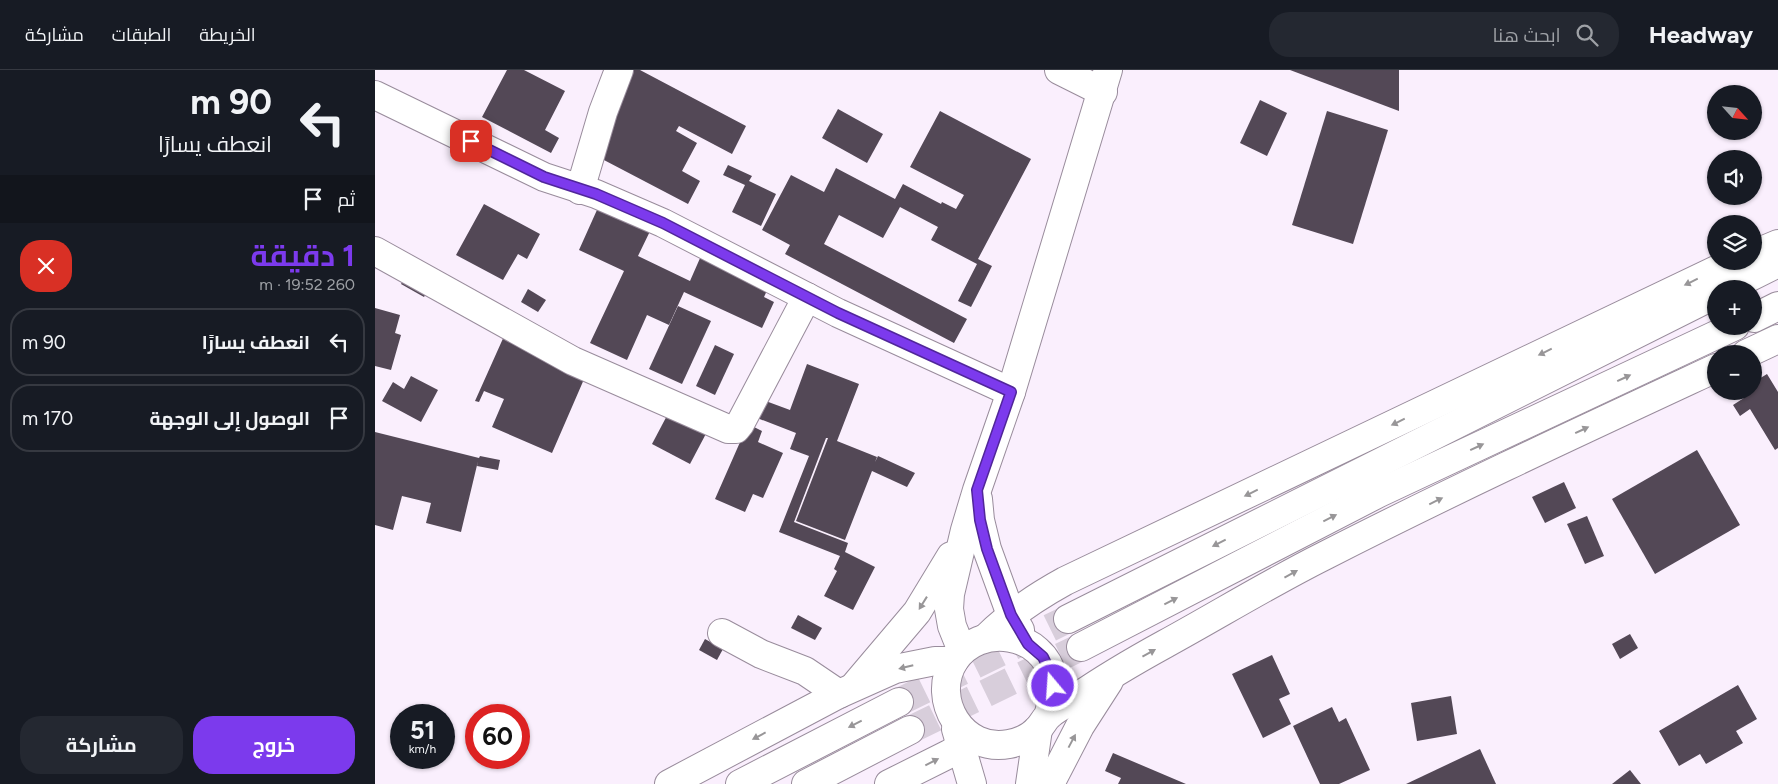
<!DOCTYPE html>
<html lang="ar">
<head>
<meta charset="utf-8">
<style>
	:root { --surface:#171b24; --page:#242831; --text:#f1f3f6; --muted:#9ea1a6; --line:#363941; --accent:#7c3aed }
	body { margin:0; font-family:Figtree,Cairo,sans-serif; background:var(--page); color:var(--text); direction:rtl; height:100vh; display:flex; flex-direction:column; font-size:19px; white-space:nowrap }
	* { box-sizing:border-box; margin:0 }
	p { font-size:16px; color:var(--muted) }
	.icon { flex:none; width:28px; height:28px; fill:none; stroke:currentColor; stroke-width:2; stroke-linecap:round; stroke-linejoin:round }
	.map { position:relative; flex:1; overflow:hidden; direction:ltr }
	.sheet { display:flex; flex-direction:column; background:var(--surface); width:375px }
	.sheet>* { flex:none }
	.top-card { background:#171b24; color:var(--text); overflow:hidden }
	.needle { width:32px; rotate:117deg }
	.fabs { position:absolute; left:1332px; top:15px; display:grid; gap:10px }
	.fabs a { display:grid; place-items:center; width:55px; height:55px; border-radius:50%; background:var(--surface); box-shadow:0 1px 4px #0004; font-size:25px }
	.speed { position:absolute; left:15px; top:634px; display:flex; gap:10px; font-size:25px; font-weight:700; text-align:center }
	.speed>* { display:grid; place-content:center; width:65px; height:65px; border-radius:50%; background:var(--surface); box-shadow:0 1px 4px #0004; line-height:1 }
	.speed small { font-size:12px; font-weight:400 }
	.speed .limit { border:8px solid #d22; background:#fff; color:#111 }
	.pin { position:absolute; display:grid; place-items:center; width:42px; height:42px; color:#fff; margin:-21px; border-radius:10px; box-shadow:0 2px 8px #0006 }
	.me { position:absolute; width:55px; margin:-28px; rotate:342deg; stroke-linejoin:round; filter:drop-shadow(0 0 4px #0008) }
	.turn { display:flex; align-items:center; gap:18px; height:105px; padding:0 20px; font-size:22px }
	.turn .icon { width:65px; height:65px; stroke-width:2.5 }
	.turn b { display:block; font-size:35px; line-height:42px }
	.then { display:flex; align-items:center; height:48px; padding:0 20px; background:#0003; gap:10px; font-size:19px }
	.round { display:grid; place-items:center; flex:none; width:52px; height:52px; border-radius:20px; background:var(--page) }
	.summary { display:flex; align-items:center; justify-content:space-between; height:85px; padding:0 20px }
	h1 { font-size:30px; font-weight:700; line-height:38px; color:var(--accent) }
	.cta { display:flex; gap:10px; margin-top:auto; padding:10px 20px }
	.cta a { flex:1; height:58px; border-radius:20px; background:var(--accent); color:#fff; font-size:20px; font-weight:700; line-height:58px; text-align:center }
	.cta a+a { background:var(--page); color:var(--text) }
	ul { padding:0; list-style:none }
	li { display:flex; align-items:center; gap:15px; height:68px; margin:0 10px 8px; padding:0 10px; border:2px solid var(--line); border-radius:20px }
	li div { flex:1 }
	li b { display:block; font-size:19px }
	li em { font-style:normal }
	header { display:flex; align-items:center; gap:30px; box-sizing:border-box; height:70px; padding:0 25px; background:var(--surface); border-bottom:1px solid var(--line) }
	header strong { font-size:24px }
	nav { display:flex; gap:28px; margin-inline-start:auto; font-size:18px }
	.search { width:350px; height:45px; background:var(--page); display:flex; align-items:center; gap:12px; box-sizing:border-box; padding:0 18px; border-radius:20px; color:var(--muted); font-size:19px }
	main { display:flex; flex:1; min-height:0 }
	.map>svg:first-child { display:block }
	.building { fill:#534856 }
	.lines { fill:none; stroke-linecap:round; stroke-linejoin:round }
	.highway-tunnel { stroke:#d8cedb; stroke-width:28; stroke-dasharray:28 14; stroke-linecap:butt }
	.minor-casing { stroke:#998c9c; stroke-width:30 }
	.major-casing { stroke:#998c9c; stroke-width:30 }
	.highway-casing { stroke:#998c9c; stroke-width:30 }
	.minor { stroke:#fff; stroke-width:28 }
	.major { stroke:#fff; stroke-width:28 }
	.highway { stroke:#fff; stroke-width:28 }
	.oneway { fill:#989698 }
	.route-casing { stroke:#51269a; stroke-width:12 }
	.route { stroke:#7c3aed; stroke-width:9 }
</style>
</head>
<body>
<header>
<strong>Headway</strong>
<div class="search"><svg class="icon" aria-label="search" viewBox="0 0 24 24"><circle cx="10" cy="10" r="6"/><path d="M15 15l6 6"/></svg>ابحث هنا</div>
<nav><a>الخريطة</a><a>الطبقات</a><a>مشاركة</a></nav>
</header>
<main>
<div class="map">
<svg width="1403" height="714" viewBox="0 0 1403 714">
	<rect width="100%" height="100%" fill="#faeffd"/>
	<!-- building -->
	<g class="building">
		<polygon points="132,0 149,0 190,21 170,60 184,68 176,83 107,47"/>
		<polygon points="247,0 265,0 371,56 357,84 304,56 301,61 322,73 307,101 325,111 313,134 206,78"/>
		<polygon points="915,0 1024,0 1024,41"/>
		<polygon points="885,30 912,43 892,86 865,73"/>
		<polygon points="463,39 508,64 492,93 447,68"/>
		<polygon points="565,41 656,89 603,189 617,196 596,237 583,231 602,194 556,170 563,157 525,137 508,168 464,145 449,174 592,249 579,273 410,184 415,175 387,160 416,105 449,122 461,98 520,129 528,114 566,134 567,132 581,139 589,125 535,97"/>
		<polygon points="952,41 1013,60 978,174 917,155"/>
		<polygon points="353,95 377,106 374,111 401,124 386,156 357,142 370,115 348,105"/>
		<polygon points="226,131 278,155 263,186 315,211 333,170 401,201 389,227 399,232 387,258 309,222 294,255 272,245 252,290 215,273 249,201 204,180"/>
		<polygon points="109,134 165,164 152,189 143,184 128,210 81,185"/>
		<polygon points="34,201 57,214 49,227 26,214"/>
		<polygon points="153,219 171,230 163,242 146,232"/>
		<polygon points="303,236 336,251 307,314 274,299"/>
		<polygon points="0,238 25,245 20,263 26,265 16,300 0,296"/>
		<polygon points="130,264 213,300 177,383 117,357 129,329 109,321 104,332 100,331"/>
		<polygon points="340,275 359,284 340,325 321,316"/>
		<polygon points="432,294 484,314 462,371 502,387 500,392 503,386 540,403 532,417 497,401 470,470 421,451 453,368 451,368 419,452 473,473 470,482 500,497 478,540 449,526 462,501 459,499 465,486 404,462 434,386 415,379 421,363 377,346 388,330 415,340"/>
		<polygon points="1392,304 1403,322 1403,378 1400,380 1375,339 1365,346 1358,335 1372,326 1369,321 1379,321 1379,312"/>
		<polygon points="36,306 63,320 46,352 7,331 18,312 29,319"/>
		<polygon points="296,338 334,358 315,394 277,374"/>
		<polygon points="373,354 387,361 383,372 408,383 388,428 378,424 370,442 340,429"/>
		<polygon points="0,362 104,388 105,386 125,390 123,400 102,396 103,391 86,462 51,453 56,433 27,426 18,460 0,455"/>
		<polygon points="1322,380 1365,455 1280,504 1237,429"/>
		<polygon points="1189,412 1201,438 1170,453 1157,427"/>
		<polygon points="1212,446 1229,486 1210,494 1192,454"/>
		<polygon points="423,545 447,558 440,570 416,558"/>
		<polygon points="1255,564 1263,578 1245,589 1237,574"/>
		<polygon points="330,569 348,579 342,590 324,580"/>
		<polygon points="897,585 915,624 904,629 916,654 888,668 857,604"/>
		<polygon points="1363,615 1382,649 1361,661 1368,673 1331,694 1325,684 1304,696 1284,661"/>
		<polygon points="1076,626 1082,664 1042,671 1036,633"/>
		<polygon points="957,637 964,652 971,648 995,700 964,714 945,714 918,656"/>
		<polygon points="1105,679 1121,714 1031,714"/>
		<polygon points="738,683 811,714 743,714 746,708 730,701"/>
		<polygon points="1255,700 1266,714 1237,714"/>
	</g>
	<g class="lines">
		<!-- highway-tunnel -->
		<g class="highway-tunnel">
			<polyline points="524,632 693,549"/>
			<polyline points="535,660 706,577"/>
		</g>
		<defs>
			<g id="minor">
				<polyline points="684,0 728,22"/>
				<polyline points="0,25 169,107 221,124 288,153 463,243 636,322"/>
				<polyline points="205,120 228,42 244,0"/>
				<polyline points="0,181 198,291 353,359 361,359 365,354 432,227"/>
				<polyline points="347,563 386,584 430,601 464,624"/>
			</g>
			<g id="major">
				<polyline points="1379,184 1403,174"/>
				<polyline points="1371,284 1403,269"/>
				<polyline points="603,429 605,450 612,479 636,545 645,560"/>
				<path d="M 612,567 C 635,544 661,527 690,511 L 1360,191"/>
				<polyline points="587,581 577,556 574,539 575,524 590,460 602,420 636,322 733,0"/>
				<polyline points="481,614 542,542 576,486"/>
				<path d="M 673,646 C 677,633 680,622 678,608 C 669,562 604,552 579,591 C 555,630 588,683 634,674 C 645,672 656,667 663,659 C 667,655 669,650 673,646 C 680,639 692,633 701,628 C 730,608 759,591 790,574 C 843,545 895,513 949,486 C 1078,420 1210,359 1341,298"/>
				<polyline points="581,659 597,714"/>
				<polyline points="294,714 464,624 520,599 560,591 579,591"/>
				<polyline points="514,714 574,684 599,669"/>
				<polyline points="655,714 663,659"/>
				<polyline points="675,714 705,656 734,611"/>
			</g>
			<g id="highway">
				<polyline points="1351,219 1403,193"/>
				<polyline points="1379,248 1403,236"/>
				<polyline points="693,549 1341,224"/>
				<polyline points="706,577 1004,423 1360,256"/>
				<polyline points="365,714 524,632"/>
				<polyline points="431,714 535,660"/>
			</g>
		</defs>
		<!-- minor casing -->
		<use href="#minor" class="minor-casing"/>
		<!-- major casing -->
		<use href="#major" class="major-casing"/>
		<!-- highway casing -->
		<use href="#highway" class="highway-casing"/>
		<!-- minor -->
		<use href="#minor" class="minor"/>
		<!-- major -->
		<use href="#major" class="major"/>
		<!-- highway -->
		<use href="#highway" class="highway"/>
	</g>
	<!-- one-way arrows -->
	<defs><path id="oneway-solid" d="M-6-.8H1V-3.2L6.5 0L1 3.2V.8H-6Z" transform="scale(1.25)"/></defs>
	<g class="oneway">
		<use href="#oneway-solid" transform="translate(1316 212) rotate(154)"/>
		<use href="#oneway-solid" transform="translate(1170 282) rotate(154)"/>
		<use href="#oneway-solid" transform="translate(1249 308) rotate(-25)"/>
		<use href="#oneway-solid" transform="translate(1023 352) rotate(154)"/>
		<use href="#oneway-solid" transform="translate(1207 360) rotate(-25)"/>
		<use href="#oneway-solid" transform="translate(1102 377) rotate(-25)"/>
		<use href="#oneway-solid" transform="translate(876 423) rotate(154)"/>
		<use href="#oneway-solid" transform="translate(1061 431) rotate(-26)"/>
		<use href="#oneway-solid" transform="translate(955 448) rotate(-27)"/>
		<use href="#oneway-solid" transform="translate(844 473) rotate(153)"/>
		<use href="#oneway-solid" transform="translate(916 504) rotate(-29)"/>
		<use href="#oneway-solid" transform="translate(796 531) rotate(-27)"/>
		<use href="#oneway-solid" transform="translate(548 533) rotate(122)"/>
		<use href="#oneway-solid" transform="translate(774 583) rotate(-29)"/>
		<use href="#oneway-solid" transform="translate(531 597) rotate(166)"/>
		<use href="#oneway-solid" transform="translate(480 654) rotate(153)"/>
		<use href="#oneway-solid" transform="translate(384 666) rotate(152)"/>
		<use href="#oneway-solid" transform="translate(697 671) rotate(-62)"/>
		<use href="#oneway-solid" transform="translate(557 692) rotate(-27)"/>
	</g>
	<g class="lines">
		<defs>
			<polyline id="route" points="96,71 169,107 221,124 288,153 463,243 636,322 602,420 605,450 612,479 636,545 653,574 668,587 677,606 678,616"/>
		</defs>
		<!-- route casing -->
		<use href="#route" class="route-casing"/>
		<!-- route -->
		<use href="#route" class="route"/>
	</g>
</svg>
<div class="fabs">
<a><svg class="needle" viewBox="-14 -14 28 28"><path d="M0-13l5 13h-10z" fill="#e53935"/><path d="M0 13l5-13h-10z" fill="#9ea1a6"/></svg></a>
<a><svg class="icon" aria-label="sound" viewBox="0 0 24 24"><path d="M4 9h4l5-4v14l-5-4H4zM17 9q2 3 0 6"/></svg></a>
<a><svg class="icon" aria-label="layers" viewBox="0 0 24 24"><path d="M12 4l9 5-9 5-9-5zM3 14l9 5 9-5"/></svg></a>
<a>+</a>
<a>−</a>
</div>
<div class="speed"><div>51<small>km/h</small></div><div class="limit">60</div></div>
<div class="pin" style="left:96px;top:71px;background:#d93025"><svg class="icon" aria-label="arrive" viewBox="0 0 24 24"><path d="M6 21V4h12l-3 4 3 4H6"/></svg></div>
<svg class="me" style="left:678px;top:616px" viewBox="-20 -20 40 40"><circle r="17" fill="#7c3aed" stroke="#fff" stroke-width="3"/><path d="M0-11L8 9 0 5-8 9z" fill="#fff"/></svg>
</div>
<section class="sheet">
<div class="top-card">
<div class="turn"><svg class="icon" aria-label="left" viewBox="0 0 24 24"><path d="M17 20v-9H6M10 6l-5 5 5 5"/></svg><div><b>90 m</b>انعطف يسارًا</div></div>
<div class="then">ثم<svg class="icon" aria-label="arrive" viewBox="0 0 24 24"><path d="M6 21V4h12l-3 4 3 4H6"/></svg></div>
</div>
<div class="summary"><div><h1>1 دقيقة</h1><p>260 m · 19:52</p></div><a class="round" style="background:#d93025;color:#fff"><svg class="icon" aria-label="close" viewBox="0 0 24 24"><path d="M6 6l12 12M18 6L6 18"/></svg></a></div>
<ul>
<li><svg class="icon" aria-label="left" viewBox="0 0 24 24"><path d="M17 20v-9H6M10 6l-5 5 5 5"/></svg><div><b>انعطف يسارًا</b></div><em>90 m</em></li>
<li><svg class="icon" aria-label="arrive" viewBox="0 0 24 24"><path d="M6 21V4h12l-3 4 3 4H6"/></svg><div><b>الوصول إلى الوجهة</b></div><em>170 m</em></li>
</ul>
<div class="cta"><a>خروج</a><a>مشاركة</a></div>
</section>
</main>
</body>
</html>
